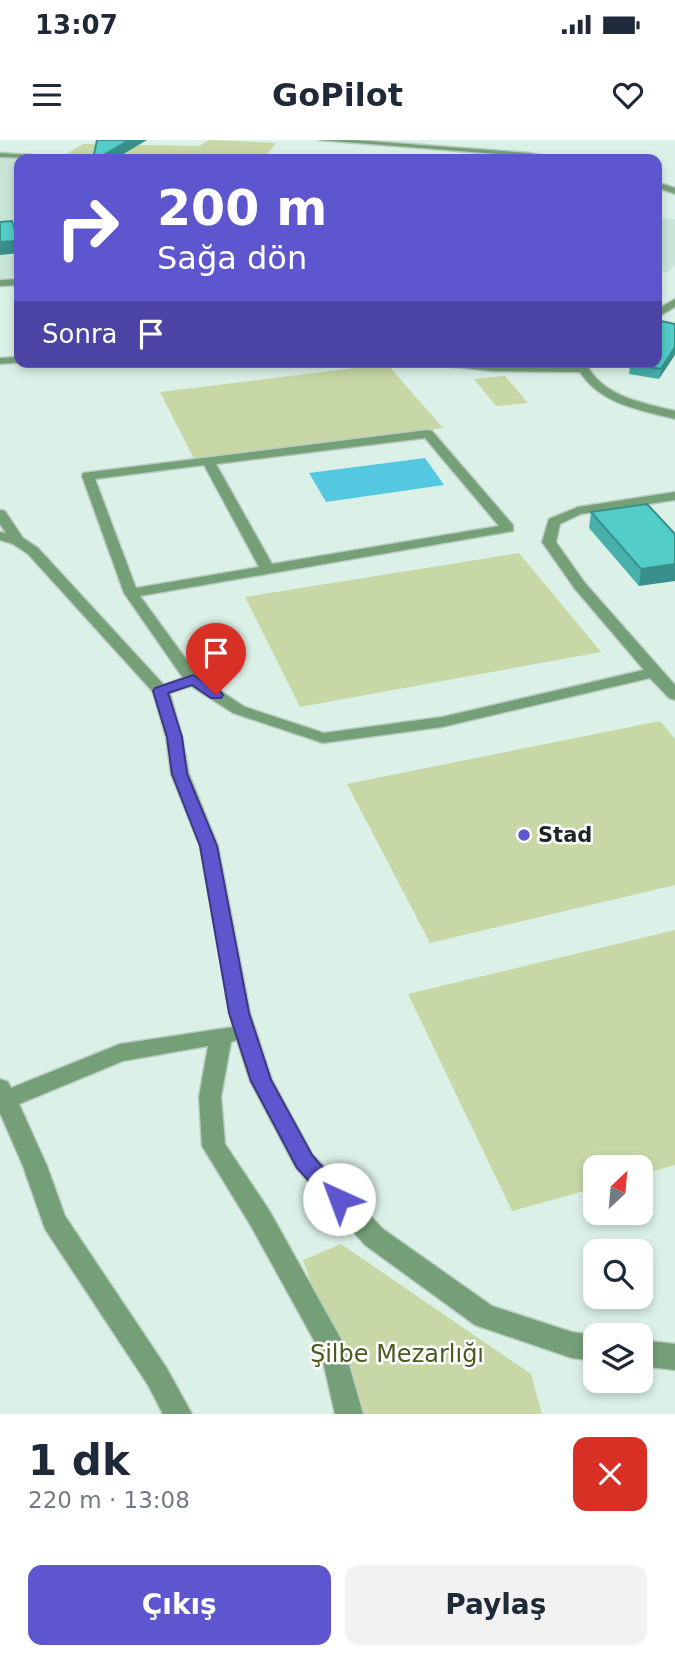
<!DOCTYPE html>
<html lang="tr">
<head>
<meta charset="utf-8">
<style>
	:root { --surface:#fff; --page:#f2f2f3; --text:#1f2937; --muted:#747a83; --accent:#5e56ce }
	body { margin:0; font-family:"DejaVu Sans",sans-serif; background:var(--page); color:var(--text); height:100vh; display:flex; flex-direction:column; font-size:26px; white-space:nowrap }
	* { box-sizing:border-box; margin:0 }
	p { font-size:23px; color:var(--muted) }
	.icon { flex:none; width:38px; height:38px; fill:none; stroke:currentColor; stroke-width:2; stroke-linecap:round; stroke-linejoin:round }
	.map { position:relative; height:1274px; overflow:hidden }
	.sheet { display:flex; flex-direction:column; background:var(--surface); flex:1 }
	.sheet>* { flex:none }
	.hud { position:absolute; left:14px; top:14px; width:648px; height:214px; border-radius:14px; box-shadow:0 4px 10px #0003; background:#5e56ce; color:#fff; overflow:hidden }
	.needle { width:46px; rotate:26deg }
	.buttons { position:absolute; left:583px; top:1015px; display:grid; gap:14px }
	.buttons a { display:grid; place-items:center; width:70px; height:70px; border-radius:14px; background:var(--surface); box-shadow:0 4px 10px #0003; font-size:35px }
	.pin { position:absolute; display:grid; place-items:center; width:60px; height:60px; color:#fff; margin:-72px -30px; border-radius:50% 50% 50% 0; rotate:-45deg; box-shadow:0 0 7px #0007 }
	.pin .icon { rotate:45deg }
	.me { position:absolute; width:77px; margin:-38px; rotate:317deg; stroke-linejoin:round; filter:drop-shadow(0 0 5px #0008) }
	.turn { display:flex; align-items:center; gap:24px; height:147px; padding:0 28px; font-size:32px }
	.turn .icon { width:91px; height:91px; stroke-width:2.5 }
	.turn b { display:block; font-size:49px; line-height:60px }
	.then { display:flex; align-items:center; height:66px; padding:0 28px; background:#0003; gap:14px; font-size:26px }
	.round { display:grid; place-items:center; flex:none; width:74px; height:74px; border-radius:14px; background:var(--page) }
	.head { display:flex; align-items:center; justify-content:space-between; height:119px; padding:0 28px }
	h1 { font-size:42px; font-weight:600; line-height:52px }
	.primary-button { display:flex; gap:14px; margin-top:auto; padding:14px 28px }
	.primary-button a { flex:1; height:80px; border-radius:14px; background:var(--accent); color:#fff; font-size:28px; font-weight:600; line-height:80px; text-align:center }
	.primary-button a+a { background:var(--page); color:var(--text) }
	.status { display:flex; justify-content:space-between; align-items:center; height:49px; padding:0 35px; background:var(--surface); direction:ltr }
	.status svg { height:19px; fill:currentColor }
	header { display:flex; justify-content:space-between; align-items:center; height:91px; padding:0 28px; background:var(--surface); font-size:32px; font-weight:600 }
	.map>svg:first-child { display:block }
	.built { fill:#c8e5d8 }
	.green { fill:#c7d8a6 }
	.water { fill:#54c8e0 }
	.lines { fill:none; stroke-linecap:round; stroke-linejoin:round }
	.minor-casing { stroke:#b9ccc4; stroke-width:3 }
	.minor { fill:#75a077; fill-rule:evenodd }
	.wall { fill:#47b0ab }
	.shaded-wall { fill:#39908b }
	.building { fill:#52cdc7; stroke:#39908b; stroke-width:2 }
	.route { fill:#5e56ce; stroke:#3d3886; stroke-width:2 }
	.poi-dot { fill:#5e56ce; stroke:#fff; stroke-width:2.5 }
	.labels { text-anchor:middle; stroke-width:5; stroke-linejoin:round; paint-order:stroke }
	.poi-label { font-size:21px; font-weight:bold; fill:#1e2623; stroke:#fff; text-anchor:start }
	.near-park-label { font-size:24px; fill:#4a5a21; stroke:#fff }
</style>
</head>
<body>
<div class="status"><b>13:07</b><svg viewBox="0 0 49 12"><path d="M0 12V9h3v3zM5 12V6h3v6zM10 12V3h3v9zM15 12V0h3v12zM26 1h20v11H26zM47 4h2v5h-2z"/></svg></div>
<header><svg class="icon" aria-label="menu" viewBox="0 0 24 24"><path d="M4 6h16M4 12h16M4 18h16"/></svg>GoPilot<svg class="icon" aria-label="heart" viewBox="0 0 24 24"><path d="M12 20l-8-8c-3-5 5-10 8-4 3-6 11-1 8 4z"/></svg></header>
<div class="map">
<svg width="675" height="1274" viewBox="0 0 675 1274">
	<rect width="100%" height="100%" fill="#dbf1e7"/>
	<!-- built -->
	<g class="built">
		<polygon points="0,17 43,19 19,19 19,136 0,138"/>
		<polygon points="656,77 675,79 675,125 668,132 656,131"/>
	</g>
	<!-- green -->
	<g class="green">
		<polygon points="209,0 276,3 264,19 76,19 64,15 84,4 199,6"/>
		<polygon points="387,224 443,288 195,321 160,252"/>
		<polygon points="505,236 528,263 496,266 474,239"/>
		<polygon points="519,413 601,512 300,567 245,457"/>
		<polygon points="660,581 675,599 675,745 430,803 347,644"/>
		<polygon points="675,790 675,1025 641,1035 640,1027 595,1027 595,1048 512,1071 408,854"/>
		<polygon points="341,1104 531,1234 542,1274 356,1274 303,1120"/>
	</g>
	<!-- water -->
	<polygon class="water" points="425,318 444,345 326,362 309,333"/>
	<g class="lines">
		<defs>
			<g id="minor">
				<polygon points="319,0 354,0 529,13 560,19"/>
				<polygon points="0,13 60,17 64,19 0,17"/>
				<polygon points="656,42 675,48 675,54 656,47"/>
				<polygon points="19,139 19,145 0,146 0,140"/>
				<polygon points="675,159 675,167 656,178 656,170"/>
				<polygon points="19,217 19,222 23,222 0,224 0,218"/>
				<path d="M 431,222 L 579,226 L 581,222 L 592,222 L 589,229 C 608,258 644,263 675,271 L 675,279 C 640,270 600,264 580,232 L 492,231 L 436,225 Z"/>
				<path d="M 428,290 L 432,291 L 513,385 L 513,391 L 140,456 L 199,537 L 245,567 L 324,593 L 442,577 L 644,530 L 575,449 L 542,402 L 549,379 L 578,367 L 675,352 L 675,360 L 581,374 L 560,384 L 556,402 L 585,443 L 675,545 L 675,560 L 669,558 L 650,538 L 442,587 L 323,603 L 233,573 L 191,546 L 170,553 L 182,597 L 189,634 L 218,706 L 250,873 L 272,940 L 312,1014 L 383,1089 L 492,1166 L 572,1192 L 595,1195 L 595,1221 L 572,1218 L 475,1185 L 365,1105 L 296,1028 L 250,941 L 237,900 L 231,902 L 221,957 L 225,1004 L 269,1070 L 342,1201 L 363,1274 L 335,1274 L 321,1213 L 251,1086 L 202,1006 L 199,957 L 208,906 L 123,921 L 19,964 L 47,1026 L 65,1076 L 166,1227 L 192,1274 L 163,1274 L 148,1245 L 45,1089 L 23,1026 L 0,973 L 0,939 L 8,942 L 11,948 L 120,904 L 233,887 L 200,706 L 171,634 L 166,597 L 153,552 L 28,414 L 13,404 L 0,400 L 0,392 L 6,393 L 0,384 L 0,370 L 5,371 L 23,398 L 38,408 L 164,545 L 183,538 L 124,453 L 82,336 L 83,333 ZM 425,298 L 499,386 L 272,424 L 216,324 ZM 204,325 L 259,427 L 136,448 L 95,339 Z"/>
				<polygon points="640,1200 675,1204 675,1230 640,1226"/>
			</g>
		</defs>
		<!-- minor casing -->
		<use href="#minor" class="minor-casing"/>
		<!-- minor -->
		<use href="#minor" class="minor"/>
	</g>
	<!-- wall -->
	<g class="wall">
		<polygon points="675,184 659,239 629,234 630,224"/>
		<polygon points="591,372 675,394 639,446 589,388"/>
	</g>
	<!-- shaded-wall -->
	<g class="shaded-wall">
		<polygon points="129,0 147,0 115,19 97,19"/>
		<polygon points="19,101 19,113 0,115 0,102"/>
		<polygon points="675,207 675,215 659,239 661,229"/>
		<polygon points="675,424 675,441 639,446 641,429"/>
	</g>
	<!-- building -->
	<g class="building">
		<polygon points="97,0 129,0 97,19 93,19"/>
		<polygon points="12,81 19,101 0,102 0,82"/>
		<polygon points="661,181 675,184 675,207 661,229 630,224 631,222 656,222 656,188"/>
		<polygon points="647,364 675,394 675,424 641,429 591,372"/>
	</g>
	<!-- route -->
	<polygon class="route" points="193,535 221,552 223,555 221,558 211,558 192,545 168,553 182,597 187,634 217,706 249,873 271,940 312,1015 350,1059 347,1066 339,1069 332,1066 297,1028 251,941 229,873 200,706 172,634 167,597 153,551 155,548"/>
	<!-- markers -->
	<circle class="poi-dot" cx="524" cy="695" r="7"/>
	<g class="labels">
		<!-- poi labels -->
		<g class="poi-label">
			<text x="538" y="702">Stad</text>
		</g>
		<!-- near-park labels -->
		<g class="near-park-label">
			<text x="397" y="1222">Şilbe Mezarlığı</text>
		</g>
	</g>
</svg>
<div class="buttons">
<a><svg class="needle" viewBox="-14 -14 28 28"><path d="M0-13l5 13h-10z" fill="#e53935"/><path d="M0 13l5-13h-10z" fill="#747a83"/></svg></a>
<a><svg class="icon" aria-label="search" viewBox="0 0 24 24"><circle cx="10" cy="10" r="6"/><path d="M15 15l6 6"/></svg></a>
<a><svg class="icon" aria-label="layers" viewBox="0 0 24 24"><path d="M12 4l9 5-9 5-9-5zM3 14l9 5 9-5"/></svg></a>
</div>
<div class="pin" style="left:216px;top:555px;background:#d93025"><svg class="icon" aria-label="arrive" viewBox="0 0 24 24"><path d="M6 21V4h12l-3 4 3 4H6"/></svg></div>
<svg class="me" style="left:339px;top:1059px" viewBox="-20 -20 40 40"><circle r="19" fill="#fff"/><path d="M0-13L10 11 0 6-10 11z" fill="#5e56ce"/></svg>
<div class="hud">
<div class="turn"><svg class="icon" aria-label="right" viewBox="0 0 24 24"><path d="M7 20v-9h11M14 6l5 5-5 5"/></svg><div><b>200 m</b>Sağa dön</div></div>
<div class="then">Sonra<svg class="icon" aria-label="arrive" viewBox="0 0 24 24"><path d="M6 21V4h12l-3 4 3 4H6"/></svg></div>
</div>
</div>
<section class="sheet">
<div class="head"><div><h1>1 dk</h1><p>220 m · 13:08</p></div><a class="round" style="background:#d93025;color:#fff"><svg class="icon" aria-label="close" viewBox="0 0 24 24"><path d="M6 6l12 12M18 6L6 18"/></svg></a></div>
<div class="primary-button"><a>Çıkış</a><a>Paylaş</a></div>
</section>
</body>
</html>
